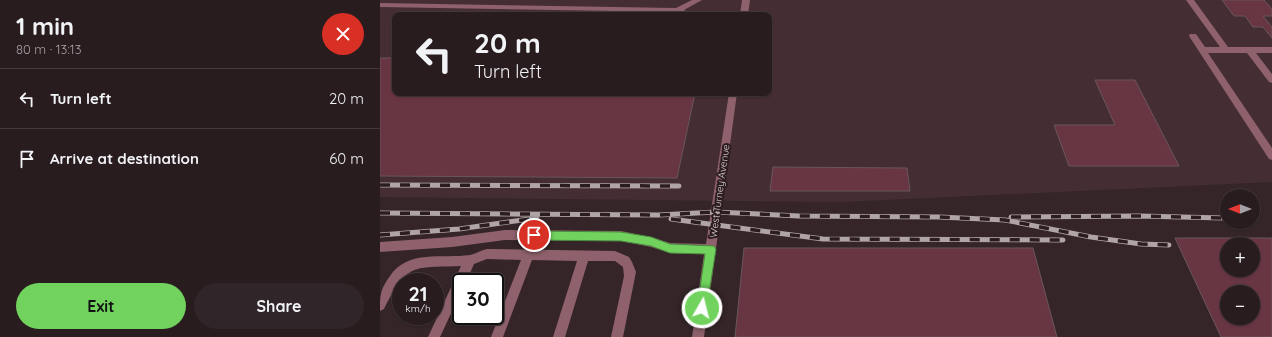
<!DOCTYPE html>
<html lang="en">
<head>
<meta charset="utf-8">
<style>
	:root { --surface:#281c1f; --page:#302528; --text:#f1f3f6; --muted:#a5a1a4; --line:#443a3d; --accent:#71d35e }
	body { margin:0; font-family:Quicksand,sans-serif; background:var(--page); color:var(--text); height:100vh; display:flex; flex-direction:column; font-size:15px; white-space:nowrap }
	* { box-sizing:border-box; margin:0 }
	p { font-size:13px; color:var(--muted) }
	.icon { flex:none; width:22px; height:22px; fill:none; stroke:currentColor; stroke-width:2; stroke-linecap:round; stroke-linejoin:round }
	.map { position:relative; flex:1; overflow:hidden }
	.details { display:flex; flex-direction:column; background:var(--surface); width:380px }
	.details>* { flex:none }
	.hud { position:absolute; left:12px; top:12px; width:380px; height:84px; border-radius:8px; box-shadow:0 1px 3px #0004,0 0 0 1px var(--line); background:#281c1f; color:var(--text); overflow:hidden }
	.needle { width:26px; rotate:270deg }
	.fabs { position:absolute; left:840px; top:189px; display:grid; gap:8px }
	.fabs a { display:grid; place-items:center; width:40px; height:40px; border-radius:50%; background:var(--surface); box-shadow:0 1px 3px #0004,0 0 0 1px var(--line); font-size:20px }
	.speed { position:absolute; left:12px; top:273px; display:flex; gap:8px; font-size:20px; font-weight:700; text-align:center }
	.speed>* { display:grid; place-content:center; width:52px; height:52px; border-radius:50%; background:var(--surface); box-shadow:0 1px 3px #0004,0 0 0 1px var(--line); line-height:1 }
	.speed small { font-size:10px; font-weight:400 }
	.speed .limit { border:2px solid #111; border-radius:6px; background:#fff; color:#111 }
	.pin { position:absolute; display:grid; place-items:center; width:34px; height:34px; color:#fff; margin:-17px; border:2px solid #fff; border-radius:50%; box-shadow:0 1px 4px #0007 }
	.me { position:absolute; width:44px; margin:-22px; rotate:8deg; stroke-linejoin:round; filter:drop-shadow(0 0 3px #0008) }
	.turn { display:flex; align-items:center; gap:14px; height:84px; padding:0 16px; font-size:18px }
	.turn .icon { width:52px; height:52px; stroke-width:2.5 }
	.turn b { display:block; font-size:28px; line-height:34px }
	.round { display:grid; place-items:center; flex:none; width:42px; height:42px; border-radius:21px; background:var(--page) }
	.head { display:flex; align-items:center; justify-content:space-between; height:68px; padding:0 16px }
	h1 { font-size:24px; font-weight:700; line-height:30px }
	.cta { display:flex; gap:8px; margin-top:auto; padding:8px 16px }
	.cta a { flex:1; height:46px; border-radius:24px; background:var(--accent); color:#111; font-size:16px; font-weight:700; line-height:46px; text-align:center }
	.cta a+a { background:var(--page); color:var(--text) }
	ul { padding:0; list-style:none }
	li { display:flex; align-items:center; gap:12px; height:60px; padding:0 16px; border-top:1px solid var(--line) }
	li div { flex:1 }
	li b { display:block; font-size:15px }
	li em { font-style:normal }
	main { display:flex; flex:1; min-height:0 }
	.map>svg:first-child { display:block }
	.built { fill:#442d33; fill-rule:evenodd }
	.building { fill:#683543; stroke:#69575b; fill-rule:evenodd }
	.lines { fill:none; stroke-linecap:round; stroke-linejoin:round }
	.minor { fill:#8e616c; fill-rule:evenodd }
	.rail-casing { stroke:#b0a4a6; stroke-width:5 }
	.rail { stroke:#2b1c1f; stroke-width:3.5; stroke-dasharray:10; stroke-linecap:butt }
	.route { fill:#71d35e; stroke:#49893d }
	.labels { text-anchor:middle; stroke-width:4; stroke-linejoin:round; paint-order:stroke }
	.street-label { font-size:10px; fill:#d9ced0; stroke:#2b1c1f }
</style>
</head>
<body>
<main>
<section class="details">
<div class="head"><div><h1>1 min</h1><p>80 m · 13:13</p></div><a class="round" style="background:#d93025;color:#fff"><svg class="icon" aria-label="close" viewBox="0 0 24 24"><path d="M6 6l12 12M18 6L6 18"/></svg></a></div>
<ul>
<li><svg class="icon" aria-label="left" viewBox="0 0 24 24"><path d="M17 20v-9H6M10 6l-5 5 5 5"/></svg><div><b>Turn left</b></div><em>20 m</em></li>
<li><svg class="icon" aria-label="arrive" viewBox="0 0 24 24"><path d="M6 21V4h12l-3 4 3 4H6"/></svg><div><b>Arrive at destination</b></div><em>60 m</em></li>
</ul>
<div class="cta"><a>Exit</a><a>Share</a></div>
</section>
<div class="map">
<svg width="892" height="337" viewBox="0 0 892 337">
	<rect width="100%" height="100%" fill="#352529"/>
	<!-- built -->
	<path class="built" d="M 0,0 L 892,0 L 892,182 L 462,202 L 0,197 ZM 15,15 L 389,15 L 389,93 L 15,93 Z"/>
	<!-- building -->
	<g class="building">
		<polygon points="842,0 884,0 892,9 892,16 883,16 892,27 892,38 883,27 873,27 865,16 854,16"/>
		<polygon points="0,58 15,58 15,93 315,93 297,178 0,176"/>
		<polygon points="715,80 755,80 799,166 689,166 674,125 735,125"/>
		<polygon points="393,167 527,168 530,191 390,191"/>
		<path d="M 795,238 L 892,238 L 892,337 L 841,337 ZM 847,244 L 873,244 L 873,270 L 847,270 ZM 847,292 L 873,292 L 873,318 L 847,318 Z"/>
		<polygon points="364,248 653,248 677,337 355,337"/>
	</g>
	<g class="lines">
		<!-- minor -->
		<g class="minor">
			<polygon points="312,0 322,0 304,10 313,15 302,15 296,12 0,7 0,3 296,8"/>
			<polygon points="362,0 370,0 368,15 360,15"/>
			<polygon points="806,0 814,0 848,47 892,47 892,53 876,53 892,74 892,83 889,82 867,53 828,53 892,148 892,160 889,159 809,36 810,34 816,34 825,47 840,47"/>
			<polygon points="349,93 357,93 324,337 312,337 324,254 290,253 271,247 241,241 125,240 72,247 0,252 0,242 72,237 125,230 241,231 271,237 290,243 326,244"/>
			<path d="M 107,249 L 235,251 L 249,257 L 252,262 L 256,272 L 243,337 L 231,337 L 244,276 L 243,267 L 235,261 L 208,261 L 185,337 L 173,337 L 197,261 L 152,260 L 123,337 L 111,337 L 141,260 L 107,259 L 94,264 L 86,282 L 81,282 L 81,292 L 60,337 L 48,337 L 81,266 C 32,268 28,262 4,309 L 0,311 C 0,295 0,290 10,276 C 28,249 62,259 90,255 C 96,254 101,250 107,249 Z"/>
		</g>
		<defs>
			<g id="rail">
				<polyline points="0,185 299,186"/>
				<polyline points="0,213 279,215 336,212 419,216 559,217 625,220 711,237 761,244 789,245"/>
				<polyline points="631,217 759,216 843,218"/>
				<polyline points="291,219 443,239 683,240"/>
				<polyline points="0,235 79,229 157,218"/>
			</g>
		</defs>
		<!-- rail casing -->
		<use href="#rail" class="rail-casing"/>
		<!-- rail -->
		<use href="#rail" class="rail"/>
	</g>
	<!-- route -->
	<polygon class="route" points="154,231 241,232 271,237 290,244 334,246 336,249 326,312 322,313 318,312 317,308 325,254 290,253 271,246 241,241 154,240 150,238 149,235 150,232"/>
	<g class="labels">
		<!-- street labels -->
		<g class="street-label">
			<text transform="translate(339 191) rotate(-82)" y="4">West Turney Avenue</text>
		</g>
	</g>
</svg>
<div class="fabs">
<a><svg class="needle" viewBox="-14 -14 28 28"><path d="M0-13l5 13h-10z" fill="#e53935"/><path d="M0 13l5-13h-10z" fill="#a5a1a4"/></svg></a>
<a>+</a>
<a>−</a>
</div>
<div class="speed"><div>21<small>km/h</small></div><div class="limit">30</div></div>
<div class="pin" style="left:154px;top:235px;background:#d93025"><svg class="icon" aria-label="arrive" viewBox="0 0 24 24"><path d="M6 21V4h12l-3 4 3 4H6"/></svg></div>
<svg class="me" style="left:322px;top:308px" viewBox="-20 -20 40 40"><circle r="17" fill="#71d35e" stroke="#fff" stroke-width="3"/><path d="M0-11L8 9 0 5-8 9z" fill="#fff"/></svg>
<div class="hud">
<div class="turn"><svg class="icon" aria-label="left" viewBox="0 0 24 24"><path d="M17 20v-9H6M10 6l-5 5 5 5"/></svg><div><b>20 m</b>Turn left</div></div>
</div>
</div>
</main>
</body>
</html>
